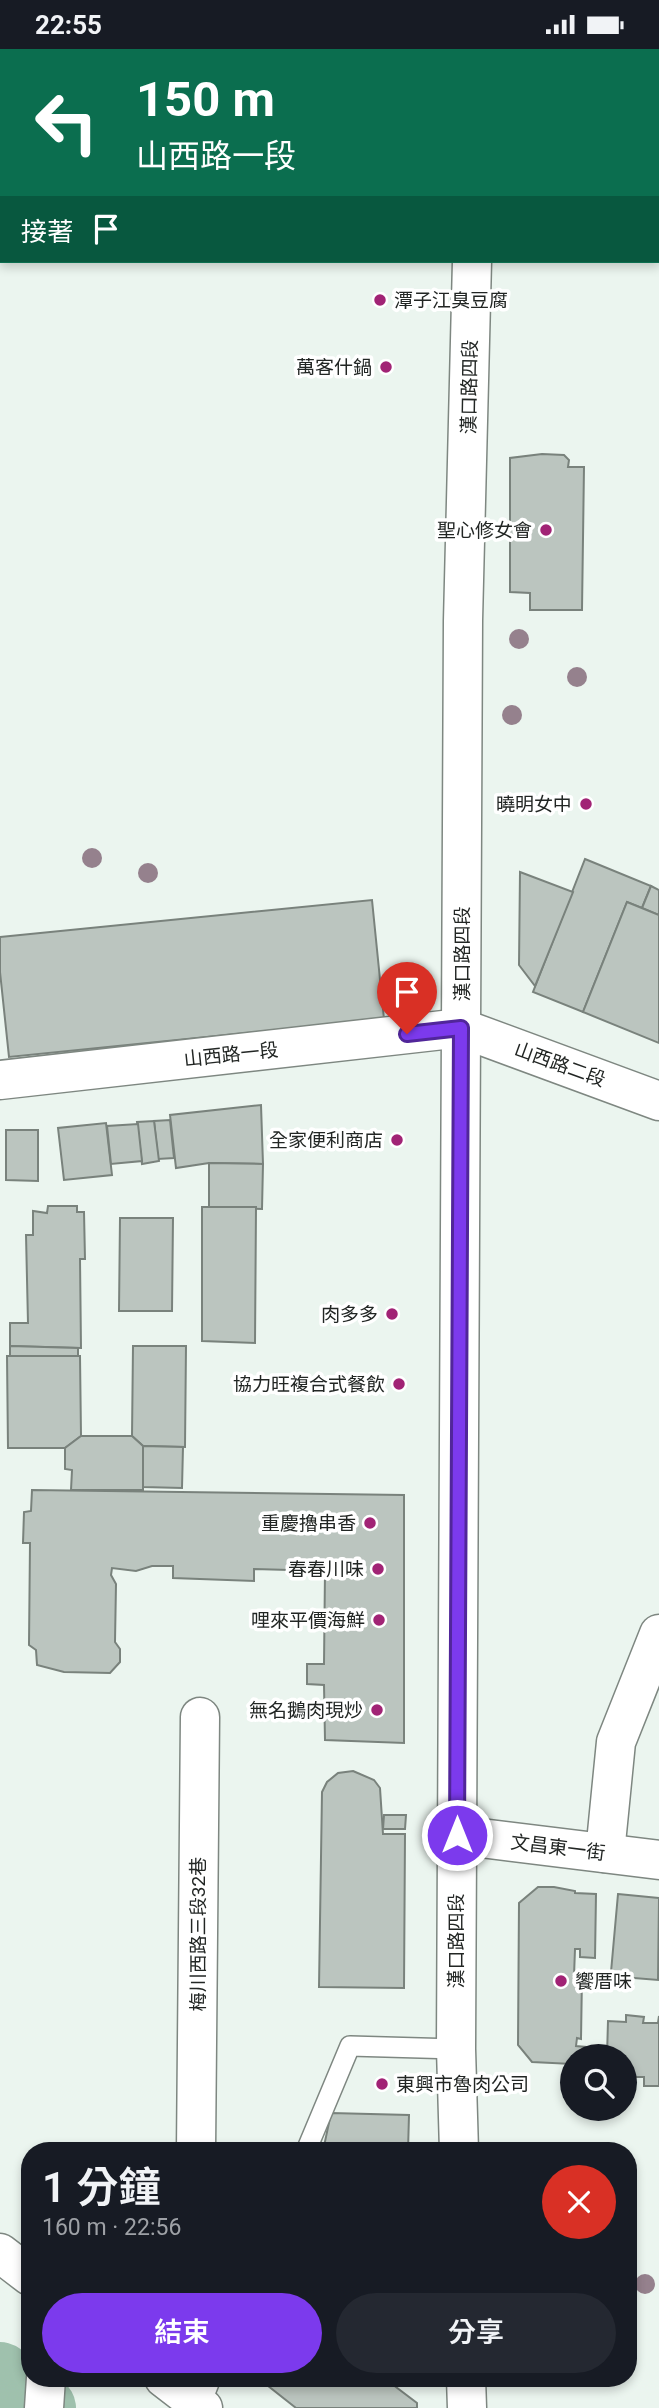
<!DOCTYPE html>
<html lang="zh-TW">
<head>
<meta charset="utf-8">
<style>
	:root { --surface:#171b24; --page:#242831; --text:#f1f3f6; --muted:#9ea1a6; --accent:#7c3aed }
	body { margin:0; font-family:Roboto,"Noto Sans TC",sans-serif; background:var(--page); color:var(--text); height:100vh; display:flex; flex-direction:column; font-size:26px; white-space:nowrap }
	* { box-sizing:border-box; margin:0 }
	p { font-size:23px; color:var(--muted) }
	.icon { flex:none; width:38px; height:38px; fill:none; stroke:currentColor; stroke-width:2; stroke-linecap:round; stroke-linejoin:round }
	.map { position:relative; flex:1; overflow:hidden }
	.panel { position:absolute; left:21px; top:2093px; width:616px; height:245px; display:flex; flex-direction:column; background:var(--surface); border-radius:28px; box-shadow:0 4px 10px #0003 }
	.panel>* { flex:none }
	.hud { position:absolute; left:0px; top:0px; width:660px; height:214px; box-shadow:0 4px 10px #0003; background:#0b6e4f; color:#fff; overflow:hidden }
	.fabs { position:absolute; left:560px; top:1995px; display:grid; gap:14px }
	.fabs a { display:grid; place-items:center; width:77px; height:77px; border-radius:50%; background:var(--surface); box-shadow:0 4px 10px #0003; font-size:35px }
	.pin { position:absolute; display:grid; place-items:center; width:60px; height:60px; color:#fff; margin:-72px -30px; border-radius:50% 50% 50% 0; rotate:-45deg; box-shadow:0 0 7px #0007 }
	.pin .icon { rotate:45deg }
	.me { position:absolute; width:77px; margin:-38px; rotate:0deg; stroke-linejoin:round; filter:drop-shadow(0 0 5px #0008) }
	.turn { display:flex; align-items:center; gap:24px; height:147px; padding:0 21px; font-size:32px }
	.turn .icon { width:91px; height:91px; stroke-width:2.5 }
	.turn b { display:block; font-size:49px; line-height:60px }
	.then { display:flex; align-items:center; height:66px; padding:0 21px; background:#0003; gap:14px; font-size:26px }
	.round { display:grid; place-items:center; flex:none; width:74px; height:74px; border-radius:37px; background:var(--page) }
	.headline { display:flex; align-items:center; justify-content:space-between; height:119px; padding:0 21px }
	h1 { font-size:42px; font-weight:600; line-height:52px }
	.button { display:flex; gap:14px; margin-top:auto; padding:14px 21px }
	.button a { flex:1; height:80px; border-radius:42px; background:var(--accent); color:#fff; font-size:28px; font-weight:600; line-height:80px; text-align:center }
	.button a+a { background:var(--page); color:var(--text) }
	.status { display:flex; justify-content:space-between; align-items:center; height:49px; padding:0 35px; background:var(--surface); direction:ltr }
	.status svg { height:19px; fill:currentColor }
	.map>svg:first-child { display:block }
	.lines { fill:none; stroke-linecap:round; stroke-linejoin:round }
	.river { stroke:#9fc1ad; stroke-width:66 }
	.building { fill:#bbc5bf; stroke:#79827c; stroke-width:2 }
	.lane-casing { stroke:#7e8781; stroke-width:22 }
	.street-casing { stroke:#7e8781; stroke-width:41 }
	.secondary-casing { stroke:#7e8781; stroke-width:41 }
	.primary-casing { stroke:#7e8781; stroke-width:41 }
	.lane { stroke:#fff; stroke-width:19 }
	.street { stroke:#fff; stroke-width:38 }
	.secondary { stroke:#fff; stroke-width:38 }
	.primary { stroke:#fff; stroke-width:38 }
	.tree { fill:#95818d }
	.route-casing { stroke:#51269a; stroke-width:18 }
	.route { stroke:#7c3aed; stroke-width:12 }
	.poi-dot { fill:#a12375; stroke:#fff; stroke-width:2.5 }
	.labels { text-anchor:middle; stroke-width:7; stroke-linejoin:round; paint-order:stroke }
	.poi-label { font-size:19px; fill:#222624; stroke:#fff; text-anchor:end }
	.street-label { font-size:19px; fill:#222624; stroke:#fff }
</style>
</head>
<body>
<div class="status"><b>22:55</b><svg viewBox="0 0 49 12"><path d="M0 12V9h3v3zM5 12V6h3v6zM10 12V3h3v9zM15 12V0h3v12zM26 1h20v11H26zM47 4h2v5h-2z"/></svg></div>
<div class="map">
<svg width="659" height="2359" viewBox="0 0 659 2359">
	<rect width="100%" height="100%" fill="#ebf5ef"/>
	<g class="lines">
		<!-- river -->
		<polyline class="river" points="0,2326 43,2359"/>
	</g>
	<!-- building -->
	<g class="building">
		<polygon points="542,405 564,406 569,411 568,418 584,418 582,561 530,561 530,544 510,543 510,409"/>
		<polygon points="585,810 651,837 642,859 627,853 583,963 533,943"/>
		<polygon points="520,823 573,843 535,937 519,916"/>
		<polygon points="651,837 659,841 659,866 642,859"/>
		<polygon points="372,851 384,970 9,1008 0,923 0,888"/>
		<polygon points="627,853 659,866 659,994 583,963"/>
		<polygon points="261,1056 263,1115 209,1114 176,1119 170,1066"/>
		<polygon points="170,1071 174,1109 158,1110 154,1072"/>
		<polygon points="154,1072 159,1112 142,1115 137,1073"/>
		<polygon points="106,1074 112,1126 64,1131 58,1079"/>
		<polygon points="138,1075 142,1112 111,1115 107,1077"/>
		<polygon points="6,1081 38,1081 38,1132 6,1131"/>
		<polygon points="209,1114 263,1115 262,1160 209,1158"/>
		<polygon points="48,1157 77,1157 77,1163 84,1163 85,1210 80,1210 81,1299 10,1297 10,1274 28,1274 26,1186 33,1186 33,1162 47,1164"/>
		<polygon points="202,1158 256,1158 255,1294 202,1292"/>
		<polygon points="120,1169 173,1169 172,1262 119,1262"/>
		<polygon points="10,1297 78,1299 78,1307 10,1307"/>
		<polygon points="133,1297 186,1297 185,1398 143,1397 132,1387"/>
		<polygon points="7,1307 80,1307 81,1387 65,1399 8,1399"/>
		<polygon points="81,1387 132,1387 143,1397 143,1441 71,1441 72,1421 65,1420 65,1399"/>
		<polygon points="143,1397 183,1398 182,1439 143,1438"/>
		<polygon points="32,1441 404,1446 404,1694 325,1691 324,1636 307,1635 307,1615 324,1615 325,1522 254,1520 254,1532 173,1529 173,1517 152,1517 136,1522 112,1519 111,1526 116,1535 115,1593 120,1600 120,1613 110,1624 64,1623 37,1616 36,1601 29,1596 30,1494 23,1494 24,1463 31,1462"/>
		<polygon points="353,1722 374,1731 380,1739 383,1785 405,1785 404,1939 319,1938 322,1743 327,1733 338,1724"/>
		<polygon points="384,1766 406,1766 405,1780 383,1780"/>
		<polygon points="538,1838 554,1838 575,1842 575,1844 596,1845 595,1909 580,1908 580,1900 575,1900 574,1927 582,1927 581,1990 577,1989 576,1997 586,1998 586,2007 572,2007 572,2015 532,2013 518,1996 519,1854"/>
		<polygon points="618,1845 659,1849 658,1931 622,1928 622,1924 611,1923"/>
		<polygon points="626,1966 644,1968 643,1974 658,1974 659,1967 659,2037 644,2037 644,2028 625,2028 625,2007 607,2007 608,1972 626,1973"/>
		<polygon points="331,2064 409,2066 408,2102 323,2102"/>
		<polygon points="258,2329 384,2329 417,2354 417,2359 296,2359"/>
	</g>
	<g class="lines">
		<defs>
			<g id="lane">
				<polyline points="306,2102 350,1997 456,2000"/>
				<polyline points="200,2357 211,2329"/>
			</g>
			<g id="street">
				<polyline points="0,1031 461,979 659,1052"/>
				<polyline points="457,1786 659,1811"/>
				<polyline points="605,1804 616,1693 659,1585"/>
				<polyline points="196,2102 200,1668"/>
				<polyline points="0,2204 30,2227"/>
				<polyline points="164,2329 203,2359"/>
				<polyline points="44,2359 46,2329"/>
			</g>
			<g id="secondary">
				<polyline points="473,0 473,2"/>
				<polyline points="459,2102 456,2000 463,572 472,212"/>
				<polyline points="466,2329 467,2359"/>
			</g>
			<g id="primary">
				<polyline points="19,2 26,0"/>
				<polyline points="265,2 272,0"/>
				<polyline points="0,69 2,69"/>
			</g>
		</defs>
		<!-- lane casing -->
		<use href="#lane" class="lane-casing"/>
		<!-- street casing -->
		<use href="#street" class="street-casing"/>
		<!-- secondary casing -->
		<use href="#secondary" class="secondary-casing"/>
		<!-- primary casing -->
		<use href="#primary" class="primary-casing"/>
		<!-- lane -->
		<use href="#lane" class="lane"/>
		<!-- street -->
		<use href="#street" class="street"/>
		<!-- secondary -->
		<use href="#secondary" class="secondary"/>
		<!-- primary -->
		<use href="#primary" class="primary"/>
	</g>
	<!-- trees -->
	<g class="tree">
		<circle cx="519" cy="590" r="10"/>
		<circle cx="577" cy="628" r="10"/>
		<circle cx="512" cy="666" r="10"/>
		<circle cx="92" cy="809" r="10"/>
		<circle cx="148" cy="824" r="10"/>
		<circle cx="645" cy="2235" r="10"/>
	</g>
	<g class="lines">
		<defs>
			<polyline id="route" points="407,985 461,979 457,1786"/>
		</defs>
		<!-- route casing -->
		<use href="#route" class="route-casing"/>
		<!-- route -->
		<use href="#route" class="route"/>
	</g>
	<!-- markers -->
	<g class="poi-dot">
		<circle cx="380" cy="251" r="7"/>
		<circle cx="386" cy="318" r="7"/>
		<circle cx="546" cy="481" r="7"/>
		<circle cx="586" cy="755" r="7"/>
		<circle cx="397" cy="1091" r="7"/>
		<circle cx="392" cy="1265" r="7"/>
		<circle cx="399" cy="1335" r="7"/>
		<circle cx="370" cy="1474" r="7"/>
		<circle cx="378" cy="1520" r="7"/>
		<circle cx="379" cy="1571" r="7"/>
		<circle cx="377" cy="1661" r="7"/>
		<circle cx="561" cy="1932" r="7"/>
		<circle cx="382" cy="2035" r="7"/>
	</g>
	<g class="labels">
		<!-- poi labels -->
		<g class="poi-label">
			<text x="394" y="258" text-anchor="start">潭子江臭豆腐</text>
			<text x="372" y="325">萬客什鍋</text>
			<text x="532" y="488">聖心修女會</text>
			<text x="572" y="762">曉明女中</text>
			<text x="383" y="1098">全家便利商店</text>
			<text x="378" y="1272">肉多多</text>
			<text x="385" y="1342">協力旺複合式餐飲</text>
			<text x="356" y="1481">重慶擼串香</text>
			<text x="364" y="1527">春春川味</text>
			<text x="365" y="1578">哩來平價海鮮</text>
			<text x="363" y="1668">無名鵝肉現炒</text>
			<text x="575" y="1939" text-anchor="start">饗厝味</text>
			<text x="396" y="2042" text-anchor="start">東興市魯肉公司</text>
		</g>
		<!-- street labels -->
		<g class="street-label">
			<text transform="translate(469 338) rotate(-89)" y="7">漢口路四段</text>
			<text transform="translate(462 905) rotate(-90)" y="7">漢口路四段</text>
			<text transform="translate(231 1005) rotate(-6)" y="7">山西路一段</text>
			<text transform="translate(560 1015) rotate(20)" y="7">山西路二段</text>
			<text transform="translate(558 1798) rotate(7)" y="7">文昌東一街</text>
			<text transform="translate(198 1885) rotate(-90)" y="7">梅川西路三段32巷</text>
			<text transform="translate(456 1892) rotate(-90)" y="7">漢口路四段</text>
		</g>
	</g>
</svg>
<div class="fabs">
<a><svg class="icon" aria-label="search" viewBox="0 0 24 24"><circle cx="10" cy="10" r="6"/><path d="M15 15l6 6"/></svg></a>
</div>
<div class="pin" style="left:407px;top:985px;background:#d93025"><svg class="icon" aria-label="arrive" viewBox="0 0 24 24"><path d="M6 21V4h12l-3 4 3 4H6"/></svg></div>
<svg class="me" style="left:457px;top:1786px" viewBox="-20 -20 40 40"><circle r="17" fill="#7c3aed" stroke="#fff" stroke-width="3"/><path d="M0-11L8 9 0 5-8 9z" fill="#fff"/></svg>
<div class="hud">
<div class="turn"><svg class="icon" aria-label="left" viewBox="0 0 24 24"><path d="M17 20v-9H6M10 6l-5 5 5 5"/></svg><div><b>150 m</b>山西路一段</div></div>
<div class="then">接著<svg class="icon" aria-label="arrive" viewBox="0 0 24 24"><path d="M6 21V4h12l-3 4 3 4H6"/></svg></div>
</div>
<section class="panel">
<div class="headline"><div><h1>1 分鐘</h1><p>160 m · 22:56</p></div><a class="round" style="background:#d93025;color:#fff"><svg class="icon" aria-label="close" viewBox="0 0 24 24"><path d="M6 6l12 12M18 6L6 18"/></svg></a></div>
<div class="button"><a>結束</a><a>分享</a></div>
</section>
</div>
</body>
</html>
